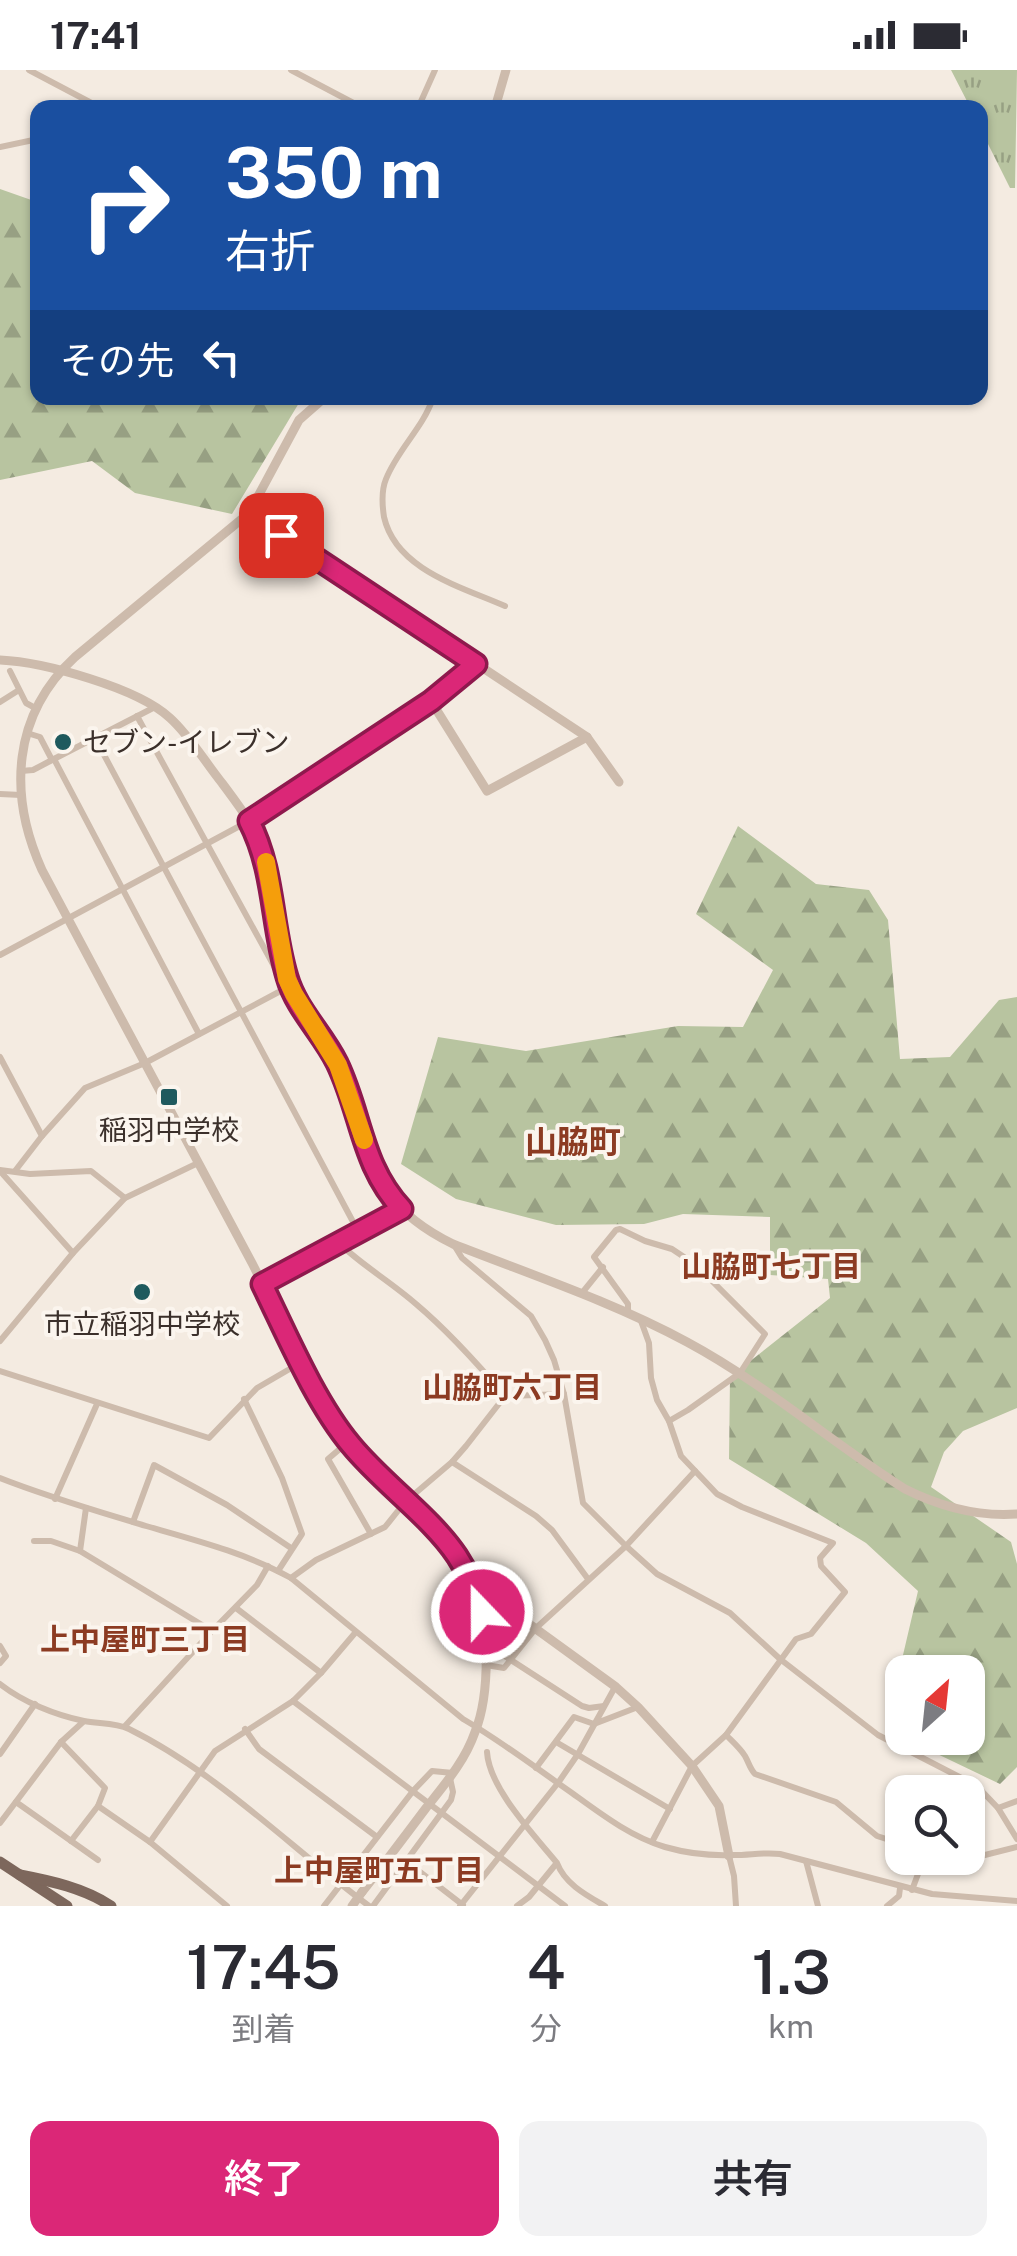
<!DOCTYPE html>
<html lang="ja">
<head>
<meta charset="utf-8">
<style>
	:root { --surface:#fff; --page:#f2f2f3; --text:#2b2b33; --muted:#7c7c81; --accent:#db2777 }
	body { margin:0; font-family:"Public Sans","Noto Sans JP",sans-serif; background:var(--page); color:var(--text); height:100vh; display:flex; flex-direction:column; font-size:38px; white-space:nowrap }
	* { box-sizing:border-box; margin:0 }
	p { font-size:32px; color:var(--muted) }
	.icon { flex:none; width:55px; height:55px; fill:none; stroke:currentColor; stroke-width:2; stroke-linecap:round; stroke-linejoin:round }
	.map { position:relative; height:1836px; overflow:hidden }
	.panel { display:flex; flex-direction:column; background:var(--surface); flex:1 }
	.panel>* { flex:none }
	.hud { position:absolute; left:30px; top:30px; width:958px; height:305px; border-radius:20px; box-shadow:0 2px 8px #0004; background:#1a4fa0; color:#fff; overflow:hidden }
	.needle { width:65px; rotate:27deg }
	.buttons { position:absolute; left:885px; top:1585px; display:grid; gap:20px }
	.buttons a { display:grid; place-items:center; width:100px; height:100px; border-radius:20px; background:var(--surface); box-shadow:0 2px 8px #0004; font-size:50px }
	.pin { position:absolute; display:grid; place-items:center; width:85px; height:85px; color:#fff; margin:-42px; border-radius:20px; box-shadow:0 5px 15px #0006 }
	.me { position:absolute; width:110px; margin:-55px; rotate:338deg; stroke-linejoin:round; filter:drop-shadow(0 0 8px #0008) }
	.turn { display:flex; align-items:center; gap:35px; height:210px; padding:0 30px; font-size:45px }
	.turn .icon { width:130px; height:130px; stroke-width:2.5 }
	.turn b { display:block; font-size:70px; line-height:85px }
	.then { display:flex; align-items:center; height:95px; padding:0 30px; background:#0003; gap:20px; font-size:38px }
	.eta { display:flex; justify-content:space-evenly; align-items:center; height:170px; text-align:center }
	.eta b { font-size:60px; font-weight:600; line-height:70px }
	.cta { display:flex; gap:20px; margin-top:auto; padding:20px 30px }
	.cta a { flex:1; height:115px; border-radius:20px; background:var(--accent); color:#fff; font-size:40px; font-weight:600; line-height:115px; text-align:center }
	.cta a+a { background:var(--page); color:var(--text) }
	.status { display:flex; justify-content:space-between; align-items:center; height:70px; padding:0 50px; background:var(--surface); direction:ltr }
	.status svg { height:28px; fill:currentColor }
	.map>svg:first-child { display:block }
	.grass { fill:url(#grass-tufts) }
	.forest { fill:url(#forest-firs) }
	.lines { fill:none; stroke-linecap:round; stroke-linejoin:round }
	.minor { stroke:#cdbbac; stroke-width:6 }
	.tertiary { stroke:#cdbbac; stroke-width:9 }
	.primary { stroke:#7d675c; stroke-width:11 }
	.tertiary-bridge { stroke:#cdbbac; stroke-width:9 }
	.route-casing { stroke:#8e194d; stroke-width:25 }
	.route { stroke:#db2777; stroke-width:18 }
	.slow { stroke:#f59e0b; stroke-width:18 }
	.poi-dot { fill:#1f5a5e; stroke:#fbf5ee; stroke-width:4 }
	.labels { text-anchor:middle; stroke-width:8; stroke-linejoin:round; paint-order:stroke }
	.poi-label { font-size:28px; fill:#3b302b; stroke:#fbf5ee }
	.neighbourhood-label { font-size:30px; font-weight:bold; fill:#8c3b22; stroke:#fbf5ee }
	.quarter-label { font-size:32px; font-weight:bold; fill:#8c3b22; stroke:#fbf5ee }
</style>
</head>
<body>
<div class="status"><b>17:41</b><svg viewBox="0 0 49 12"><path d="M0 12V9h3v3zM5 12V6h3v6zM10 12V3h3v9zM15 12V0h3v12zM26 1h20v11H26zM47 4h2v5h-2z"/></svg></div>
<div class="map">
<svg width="1017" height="1836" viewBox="0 0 1017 1836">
	<defs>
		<pattern id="grass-tufts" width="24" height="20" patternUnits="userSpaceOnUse" patternTransform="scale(2.5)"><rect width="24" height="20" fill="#b8c4a0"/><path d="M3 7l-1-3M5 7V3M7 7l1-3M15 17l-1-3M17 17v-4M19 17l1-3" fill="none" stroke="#97a083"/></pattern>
		<pattern id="forest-firs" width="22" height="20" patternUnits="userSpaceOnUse" patternTransform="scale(2.5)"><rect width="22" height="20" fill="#b8c4a0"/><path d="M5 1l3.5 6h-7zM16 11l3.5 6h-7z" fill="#97a083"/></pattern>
	</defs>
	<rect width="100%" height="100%" fill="#f4ebe1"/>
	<!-- grass -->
	<polygon class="grass" points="951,0 1017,0 1015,118 1010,118 980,58 980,38 970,37"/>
	<!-- forest -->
	<g class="forest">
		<polygon points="0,119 37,132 38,328 302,328 232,444 135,423 92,391 0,410"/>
		<polygon points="738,756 816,814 869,820 888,850 900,989 950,987 999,930 1017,927 1017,1338 963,1361 944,1382 931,1417 1011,1472 1017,1494 1017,1697 1000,1714 904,1668 968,1668 968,1602 902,1602 902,1667 901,1666 899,1602 918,1521 866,1473 729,1389 730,1307 830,1228 828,1209 770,1205 770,1147 683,1144 644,1154 556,1155 456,1129 401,1094 438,967 526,981 678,956 743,957 773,900 696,844"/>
	</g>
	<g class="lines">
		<!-- minor -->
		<g class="minor">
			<polyline points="29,0 101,38"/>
			<polyline points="291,0 363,38"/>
			<polyline points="418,38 435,0"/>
			<polyline points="0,77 38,69"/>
			<path d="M 433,328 C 423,358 398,379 386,409 C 381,421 382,434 384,447 C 396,500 462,517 505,536"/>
			<polyline points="10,601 26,633 37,639"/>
			<polyline points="0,632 19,620"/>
			<polyline points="137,646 286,918"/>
			<polyline points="27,663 40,667 52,690 155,637"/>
			<polyline points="95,668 359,1163"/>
			<polyline points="54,689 199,964"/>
			<polyline points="21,701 33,700 52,690"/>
			<polyline points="0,724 21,725"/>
			<polyline points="0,885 249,751"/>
			<polyline points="0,987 42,1066"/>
			<polyline points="0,1100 30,1104 91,1101 125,1128"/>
			<polyline points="0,1101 73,1183"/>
			<polyline points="15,1101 42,1066 85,1018 145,993 290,916"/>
			<path d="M 340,1174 C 363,1196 391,1212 416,1234 C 448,1261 477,1293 505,1326"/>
			<polyline points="454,1175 462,1188 531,1246 545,1270 554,1290 564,1324 583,1433 626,1476 657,1504 730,1543 780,1589 878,1665 977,1716 998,1738 1017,1769"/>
			<polyline points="262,1213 402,1139"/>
			<polyline points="582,1223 603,1197"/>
			<polyline points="628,1243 628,1234 594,1187 616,1160 620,1159 645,1171 672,1179 684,1187 703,1202 765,1264 740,1303 688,1340 669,1351"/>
			<polyline points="641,1251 649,1273 651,1308 657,1330 669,1351 681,1386 717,1424 742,1437 833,1473 820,1488 821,1496 845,1522 811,1564 796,1569 726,1665 692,1696 652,1772"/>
			<polyline points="0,1271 73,1183 125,1128 198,1093"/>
			<polyline points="0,1301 209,1368 257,1318 300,1293"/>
			<polyline points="244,1329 282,1408 302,1464 278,1501"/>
			<polyline points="348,1372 328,1389 371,1464"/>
			<polyline points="452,1392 536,1446 552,1460 588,1509"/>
			<path d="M 0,1408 C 48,1427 97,1441 146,1456 C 195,1470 246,1483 291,1508 L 463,1649 C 501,1671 536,1698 572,1723 C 601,1744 631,1767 665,1777 C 686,1783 713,1786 734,1785 C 750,1785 765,1782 780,1784 L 932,1824 L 1017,1831"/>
			<polyline points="55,1429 97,1334"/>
			<polyline points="86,1438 80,1481 212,1561"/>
			<polyline points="133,1452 154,1395 227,1435 291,1478"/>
			<polyline points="34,1471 51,1471 80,1481"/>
			<polyline points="291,1508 316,1490 385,1457 405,1432 452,1392 466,1376 505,1326 564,1324"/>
			<polyline points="483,1511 507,1538"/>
			<polyline points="236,1538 321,1603"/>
			<polyline points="0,1576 6,1586 0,1593"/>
			<polyline points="486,1583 500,1583 582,1636 589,1638 604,1636"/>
			<polyline points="486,1595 504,1598 536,1558 626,1476 695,1401"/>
			<path d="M 0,1614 C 23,1632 55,1645 84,1651 C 98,1654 115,1652 129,1659 C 218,1703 290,1777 369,1836"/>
			<polyline points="293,1631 565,1836"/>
			<polyline points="125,1656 212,1561 257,1515 268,1496"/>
			<polyline points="245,1659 259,1679 377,1767"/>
			<path d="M 726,1665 C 733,1672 740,1678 745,1686 C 749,1693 750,1699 755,1704 L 836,1732 L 877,1766 L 902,1774"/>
			<polyline points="61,1672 105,1718 98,1736 150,1772 227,1836"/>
			<polyline points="556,1672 670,1739"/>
			<path d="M 487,1682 C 489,1718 534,1765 557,1793 C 565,1814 586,1825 605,1836"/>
			<polyline points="0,1684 35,1634"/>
			<polyline points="536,1698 574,1647 594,1654 638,1637"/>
			<polyline points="16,1732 98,1790"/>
			<polyline points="998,1738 1017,1731"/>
			<polyline points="0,1753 61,1672 83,1652"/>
			<polyline points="71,1771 98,1736"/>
			<polyline points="150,1772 215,1681 293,1631 321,1603 355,1563"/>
			<polyline points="729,1786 734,1806 736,1836"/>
			<polyline points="962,1788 969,1789 1017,1777"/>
			<polyline points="406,1791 463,1835"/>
			<polyline points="806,1791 818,1836"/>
			<polyline points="912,1820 924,1788"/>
			<polyline points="324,1836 413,1721 432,1701 453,1703"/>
			<polyline points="373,1836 451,1730 453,1722 450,1708"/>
			<polyline points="460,1836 558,1713 578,1684 615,1617"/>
			<polyline points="517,1836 529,1827 556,1794"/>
			<polyline points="887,1836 899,1826 900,1818"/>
		</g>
		<!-- tertiary -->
		<g class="tertiary">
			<polyline points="495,38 506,0"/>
			<path d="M 324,328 L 299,350 L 249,443 L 75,587 C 12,645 8,725 42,800 C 112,931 181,1062 252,1193 C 283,1253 307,1319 348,1373 C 399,1439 484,1478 486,1573 C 487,1601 486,1635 475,1662 C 465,1691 445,1714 426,1738 C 405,1766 384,1794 362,1822"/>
			<polyline points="249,443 587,667 619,712"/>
			<path d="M 0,590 C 44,592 138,618 170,648 C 190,666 205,692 222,713 C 239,736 256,757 264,785 C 276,826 274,871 288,911 C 293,926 303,938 311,950 C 324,969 336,988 344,1010 C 374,1087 369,1133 453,1174 C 532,1205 613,1232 687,1272 C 765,1314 831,1372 905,1419 C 941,1437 977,1447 1017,1444"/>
			<polyline points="431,631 487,721 587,667"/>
			<polyline points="249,751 431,631 477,594"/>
			<polyline points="482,1542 507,1538 616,1617 638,1637 692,1696 719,1736 729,1786"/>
		</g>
		<!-- primary -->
		<g class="primary">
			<polyline points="0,1792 67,1836"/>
			<path d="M 20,1805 C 51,1811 84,1818 111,1836"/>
		</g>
		<!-- tertiary-bridge -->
		<polyline class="tertiary-bridge" points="352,1836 362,1822"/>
	</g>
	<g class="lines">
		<defs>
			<path id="route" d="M 281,465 L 476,594 L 431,631 L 249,751 C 275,801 271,855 287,907 C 296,939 323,964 337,993 C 362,1045 361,1095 402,1139 L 262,1214 C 287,1265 315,1332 351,1375 C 382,1413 431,1447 457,1486 C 469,1504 476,1522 482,1542"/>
		</defs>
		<!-- route casing -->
		<use href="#route" class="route-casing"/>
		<!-- route -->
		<use href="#route" class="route"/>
		<!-- slow -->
		<polyline class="slow" points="266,792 287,909 294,924 338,995 364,1070"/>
	</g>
	<!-- markers -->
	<g class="poi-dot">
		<circle cx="63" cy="672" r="10"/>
		<rect x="159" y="1017" width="20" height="20" rx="5"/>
		<circle cx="142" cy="1222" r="10"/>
	</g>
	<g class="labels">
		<!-- poi labels -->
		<g class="poi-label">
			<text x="83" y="682" text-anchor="start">セブン-イレブン</text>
			<text x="169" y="1070">稲羽中学校</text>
			<text x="142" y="1264">市立稲羽中学校</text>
		</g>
		<!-- neighbourhood labels -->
		<g class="neighbourhood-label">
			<text x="771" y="1207">山脇町七丁目</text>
			<text x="512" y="1328">山脇町六丁目</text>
			<text x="145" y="1580">上中屋町三丁目</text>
			<text x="379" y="1811">上中屋町五丁目</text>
		</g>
		<!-- quarter labels -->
		<g class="quarter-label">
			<text x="573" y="1083">山脇町</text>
		</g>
	</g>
</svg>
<div class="buttons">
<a><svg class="needle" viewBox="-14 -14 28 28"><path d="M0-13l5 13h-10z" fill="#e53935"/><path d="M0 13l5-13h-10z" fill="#7c7c81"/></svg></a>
<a><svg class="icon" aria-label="search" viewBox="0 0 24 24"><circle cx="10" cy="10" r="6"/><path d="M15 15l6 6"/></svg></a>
</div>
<div class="pin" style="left:281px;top:465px;background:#d93025"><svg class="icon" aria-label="arrive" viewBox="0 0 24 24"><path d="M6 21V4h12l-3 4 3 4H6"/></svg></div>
<svg class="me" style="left:482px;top:1542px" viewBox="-20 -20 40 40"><circle r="17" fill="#db2777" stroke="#fff" stroke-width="3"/><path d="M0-11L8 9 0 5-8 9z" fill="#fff"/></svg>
<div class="hud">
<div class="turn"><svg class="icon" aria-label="right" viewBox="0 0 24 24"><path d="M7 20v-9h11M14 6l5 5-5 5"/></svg><div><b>350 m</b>右折</div></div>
<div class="then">その先<svg class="icon" aria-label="left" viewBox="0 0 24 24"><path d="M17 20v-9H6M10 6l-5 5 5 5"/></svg></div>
</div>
</div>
<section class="panel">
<div class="eta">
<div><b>17:45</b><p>到着</p></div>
<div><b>4</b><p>分</p></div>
<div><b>1.3</b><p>km</p></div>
</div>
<div class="cta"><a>終了</a><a>共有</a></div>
</section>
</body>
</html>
